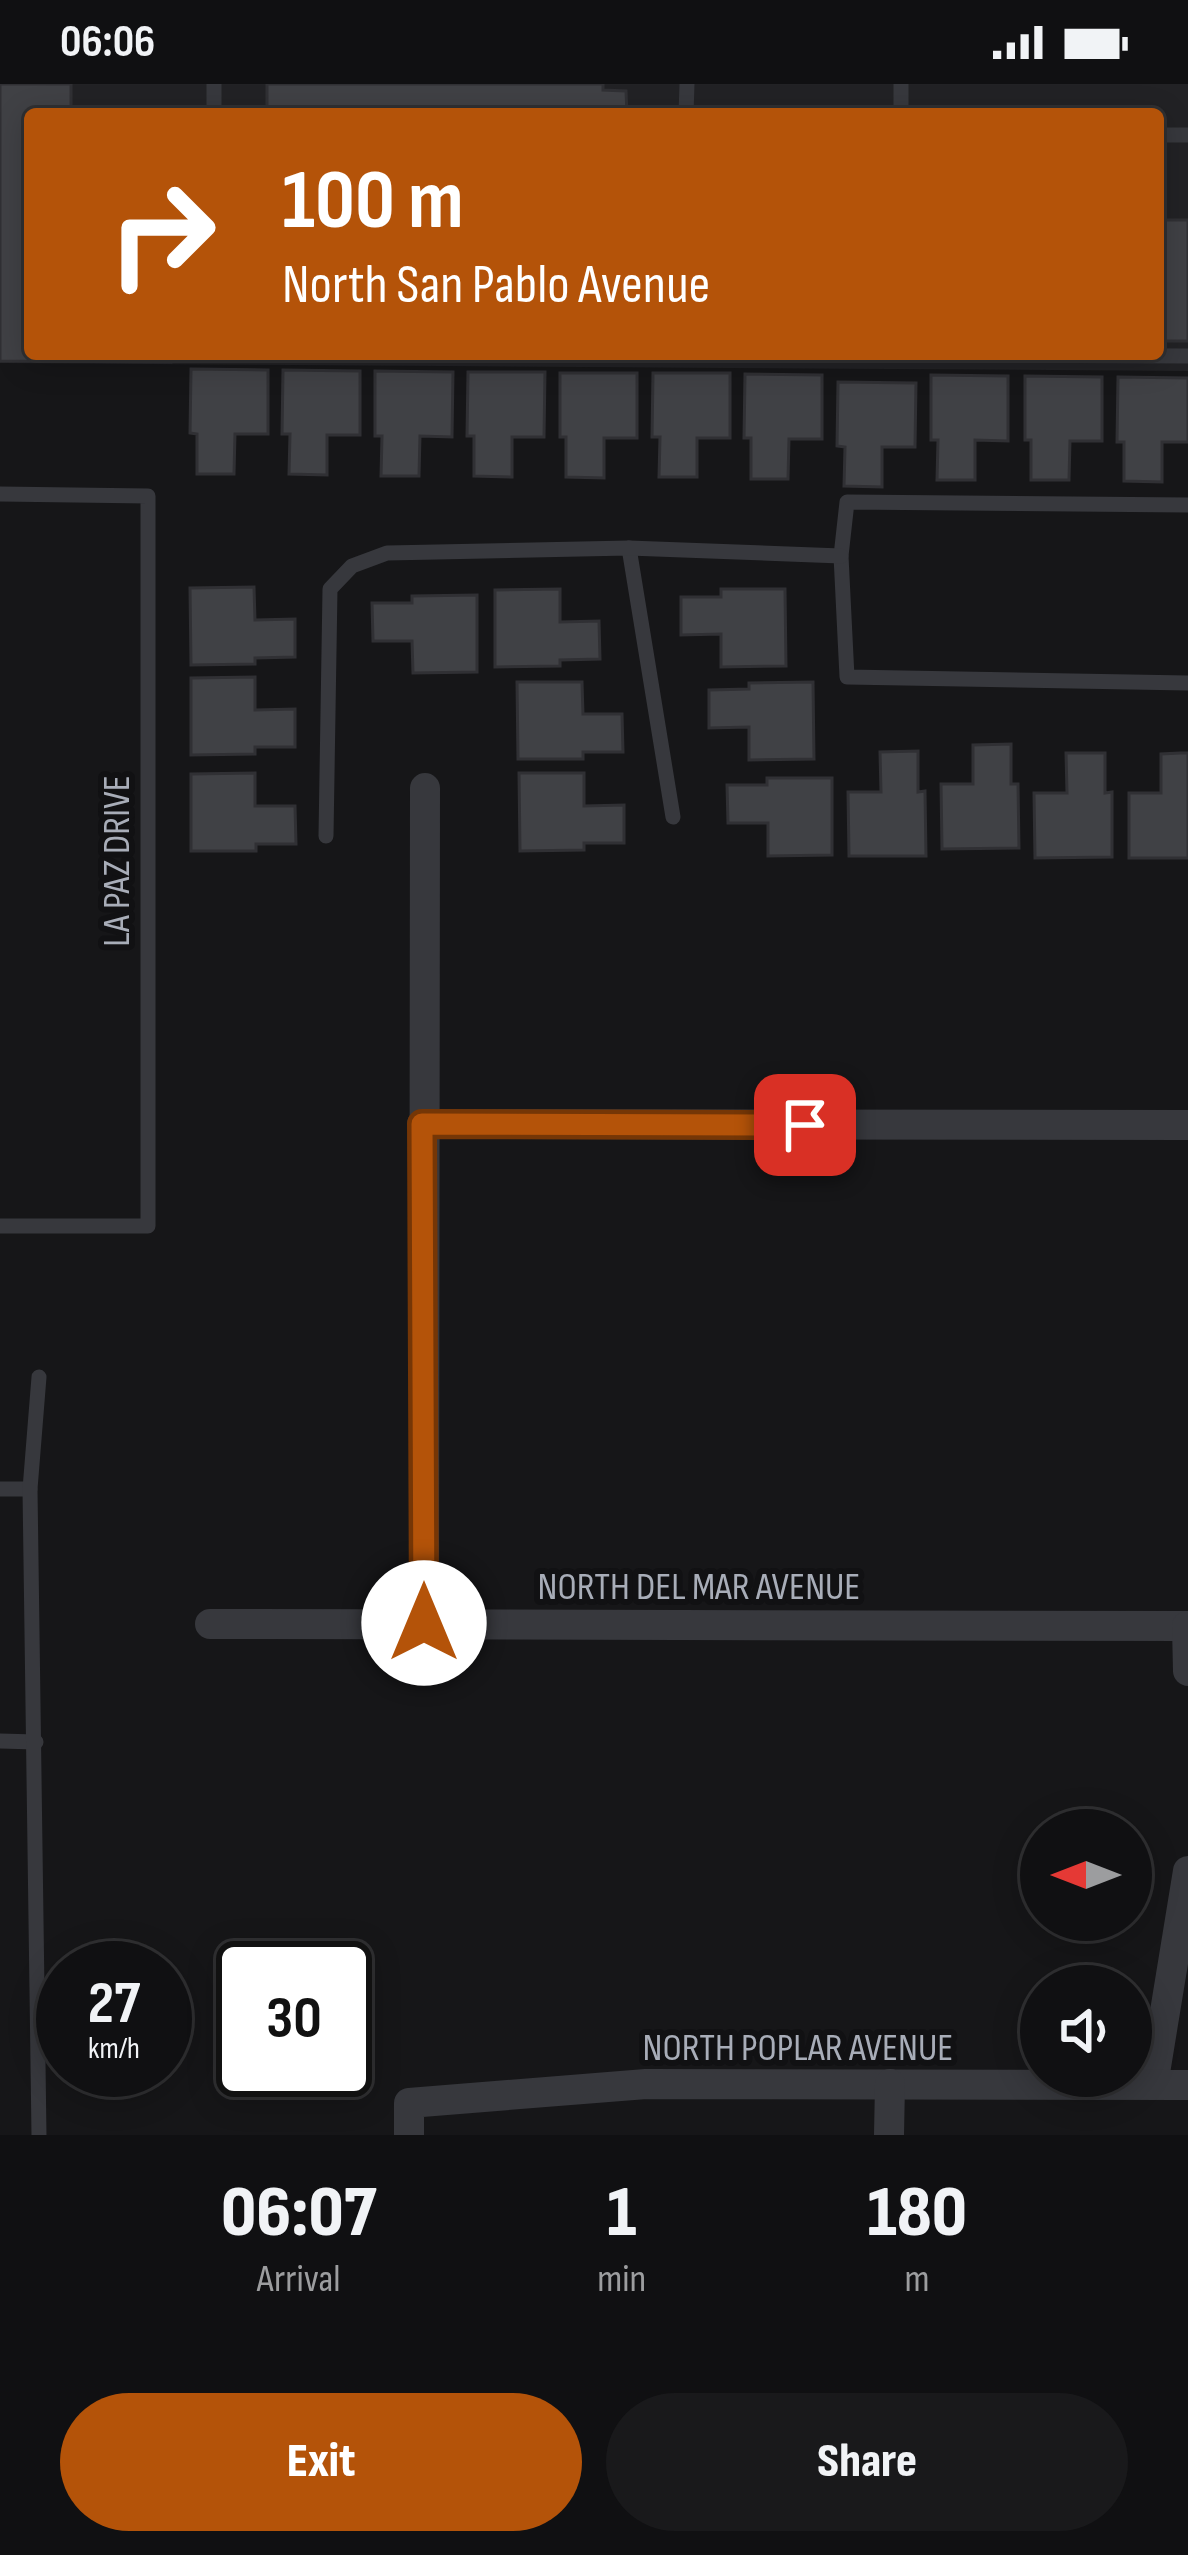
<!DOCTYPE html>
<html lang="en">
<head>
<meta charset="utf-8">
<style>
	:root { --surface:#101012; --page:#19191b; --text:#f1f3f6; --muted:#9c9d9f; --line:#303032; --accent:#b45309 }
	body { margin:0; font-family:"Sofia Sans Condensed",sans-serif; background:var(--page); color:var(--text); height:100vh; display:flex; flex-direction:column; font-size:45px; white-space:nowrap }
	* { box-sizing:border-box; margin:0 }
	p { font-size:39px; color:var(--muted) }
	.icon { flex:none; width:66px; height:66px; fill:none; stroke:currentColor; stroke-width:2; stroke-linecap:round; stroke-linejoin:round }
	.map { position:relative; height:2051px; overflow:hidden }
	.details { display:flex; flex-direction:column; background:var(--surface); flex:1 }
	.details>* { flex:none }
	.banner { position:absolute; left:24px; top:24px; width:1140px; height:252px; border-radius:12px; box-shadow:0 6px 30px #0003,0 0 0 3px var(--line); background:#b45309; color:#fff; overflow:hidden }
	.needle { width:78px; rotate:270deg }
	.buttons { position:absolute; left:1020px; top:1725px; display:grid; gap:24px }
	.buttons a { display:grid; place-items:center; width:132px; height:132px; border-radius:50%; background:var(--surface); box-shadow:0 6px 30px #0003,0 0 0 3px var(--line); font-size:60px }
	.speed { position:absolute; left:36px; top:1857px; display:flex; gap:24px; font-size:60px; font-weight:700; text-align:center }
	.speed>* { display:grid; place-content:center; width:156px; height:156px; border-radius:50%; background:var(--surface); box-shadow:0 6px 30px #0003,0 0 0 3px var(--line); line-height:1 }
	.speed small { font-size:30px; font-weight:400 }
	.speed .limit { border:6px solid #111; border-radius:18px; background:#fff; color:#111 }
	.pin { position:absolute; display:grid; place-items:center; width:102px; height:102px; color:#fff; margin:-51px; border-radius:24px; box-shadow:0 6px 18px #0006 }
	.me { position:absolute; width:132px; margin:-66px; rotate:0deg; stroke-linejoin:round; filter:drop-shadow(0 0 9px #0008) }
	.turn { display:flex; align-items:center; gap:42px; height:252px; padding:0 60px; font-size:54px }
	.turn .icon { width:156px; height:156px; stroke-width:2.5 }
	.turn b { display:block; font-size:84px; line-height:102px }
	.eta { display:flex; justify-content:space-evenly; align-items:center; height:204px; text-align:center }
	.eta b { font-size:72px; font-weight:800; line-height:84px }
	.primary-button { display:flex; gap:24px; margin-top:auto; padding:24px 60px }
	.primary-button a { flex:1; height:138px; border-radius:72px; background:var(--accent); color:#fff; font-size:48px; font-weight:800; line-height:138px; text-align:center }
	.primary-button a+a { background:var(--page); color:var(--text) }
	.status { display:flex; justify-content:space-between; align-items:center; height:84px; padding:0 60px; background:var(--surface); direction:ltr }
	.status svg { height:33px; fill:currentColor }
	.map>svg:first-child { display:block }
	.built { fill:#222225; fill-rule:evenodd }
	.building { fill:#404145; stroke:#303034; stroke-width:3 }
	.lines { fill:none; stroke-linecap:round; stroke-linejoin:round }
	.service { stroke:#37383d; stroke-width:15 }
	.minor { stroke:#37383d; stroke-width:30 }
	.route-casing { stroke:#753606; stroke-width:30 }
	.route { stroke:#b45309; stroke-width:21 }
	.labels { text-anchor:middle; stroke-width:12; stroke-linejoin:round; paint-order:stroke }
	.street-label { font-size:39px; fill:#a8adb8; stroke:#111113 }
</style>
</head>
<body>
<div class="status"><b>06:06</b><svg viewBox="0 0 49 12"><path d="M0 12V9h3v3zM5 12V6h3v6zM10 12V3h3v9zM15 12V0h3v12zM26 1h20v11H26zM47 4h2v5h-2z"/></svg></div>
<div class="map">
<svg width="1188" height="2051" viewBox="0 0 1188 2051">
	<rect width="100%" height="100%" fill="#161618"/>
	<!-- built -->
	<path class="built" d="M 0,0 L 1188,0 L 1188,287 L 0,279 ZM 30,30 L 1158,30 L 1158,270 L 30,270 Z"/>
	<!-- building -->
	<g class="building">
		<polygon points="0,0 71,0 71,30 30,30 30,270 171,270 171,278 0,277"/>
		<polygon points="267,0 603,0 603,6 626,7 627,30 267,30"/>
		<rect x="1158" y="136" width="30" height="121"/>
		<polygon points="191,285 268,286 268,350 235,350 234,390 197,390 197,350 190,349"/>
		<polygon points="283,286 360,287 360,351 327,351 327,391 289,390 290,350 282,350"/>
		<polygon points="375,287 453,288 452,353 420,352 419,392 381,392 382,352 375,352"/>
		<polygon points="468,288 545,288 544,353 512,353 512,393 474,392 474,352 467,352"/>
		<polygon points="560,289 637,289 637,354 604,354 604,394 566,393 566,353 560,353"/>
		<polygon points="653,289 730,289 730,354 697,354 697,393 659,393 660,353 652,353"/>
		<polygon points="745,290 822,291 822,355 789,355 788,395 751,395 751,354 744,354"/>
		<polygon points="931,291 1008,292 1008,357 975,356 975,396 937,396 938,356 931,356"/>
		<polygon points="1025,292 1102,293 1102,357 1070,357 1069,396 1031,396 1031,356 1025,356"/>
		<polygon points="1118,293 1188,294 1188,358 1162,358 1162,398 1124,397 1124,358 1117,358"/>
		<polygon points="838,298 916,299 915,363 882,363 882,403 844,402 845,363 837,362"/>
		<polygon points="254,503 255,536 295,535 295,573 255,574 255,580 191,581 190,504"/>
		<polygon points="560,505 560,538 599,537 600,575 560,576 560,582 495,583 495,506"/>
		<polygon points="721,505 785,505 786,582 721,583 721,550 681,551 681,513 721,513"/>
		<polygon points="477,511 477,588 413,589 412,557 373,557 372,519 412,519 412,512"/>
		<polygon points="255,593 255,626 295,625 295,663 255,663 255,670 191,671 191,594"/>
		<polygon points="517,598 582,598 583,630 622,630 623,668 583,668 583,675 518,675"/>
		<polygon points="813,598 814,675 749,676 749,643 709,644 709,606 749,605 749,599"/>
		<polygon points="1011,660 1011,700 1018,700 1019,764 942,765 941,700 973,700 973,661"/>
		<polygon points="918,667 918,708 925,707 926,772 849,772 848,708 881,708 880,668"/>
		<polygon points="1066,669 1105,669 1105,709 1112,708 1112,773 1035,774 1034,709 1067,709"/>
		<polygon points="1180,669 1188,669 1188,774 1129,774 1129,709 1161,709 1161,670"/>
		<polygon points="255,689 255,722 295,722 296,760 256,760 256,767 191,767 191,690"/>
		<polygon points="519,689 584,689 584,722 624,721 624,759 584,759 584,766 520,767"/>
		<polygon points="767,694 832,694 832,771 768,772 768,739 728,739 727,701 767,701"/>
	</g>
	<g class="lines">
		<!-- service -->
		<g class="service">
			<polyline points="214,0 214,30"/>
			<polyline points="686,30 687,0"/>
			<polyline points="901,30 901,0"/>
			<polyline points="1158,51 1188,51"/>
			<polyline points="705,270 1188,272"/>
			<polyline points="0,410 148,412 148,1142 0,1142"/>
			<polyline points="1188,421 847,418 841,472 847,593 1188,599"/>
			<polyline points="629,464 673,733"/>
			<polyline points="326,752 330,505 352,482 387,469 629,464 841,472"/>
			<polyline points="0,1405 30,1405"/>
			<polyline points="0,1657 36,1658"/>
			<polyline points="39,2051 30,1405 39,1293"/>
		</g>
		<!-- minor -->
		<g class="minor">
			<polyline points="422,1040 1188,1041"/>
			<polyline points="424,1539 425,704"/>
			<polyline points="210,1540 1188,1542"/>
			<polyline points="1187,1542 1188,1587"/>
			<polyline points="1153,2001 1188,1787"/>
			<polyline points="409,2051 409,2019 646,2000 1188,2001"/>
			<polyline points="889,2051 890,2000"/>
		</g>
	</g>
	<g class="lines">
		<defs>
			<polyline id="route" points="424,1539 422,1040 805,1041"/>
		</defs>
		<!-- route casing -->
		<use href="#route" class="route-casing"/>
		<!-- route -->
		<use href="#route" class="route"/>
	</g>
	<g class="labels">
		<!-- street labels -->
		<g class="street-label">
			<text transform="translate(115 777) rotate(-90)" y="14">LA PAZ DRIVE</text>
			<text x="699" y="1515">NORTH DEL MAR AVENUE</text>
			<text x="798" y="1976">NORTH POPLAR AVENUE</text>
		</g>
	</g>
</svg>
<div class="buttons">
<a><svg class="needle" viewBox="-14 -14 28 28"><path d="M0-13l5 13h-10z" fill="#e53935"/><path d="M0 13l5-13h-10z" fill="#9c9d9f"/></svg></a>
<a><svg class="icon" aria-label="sound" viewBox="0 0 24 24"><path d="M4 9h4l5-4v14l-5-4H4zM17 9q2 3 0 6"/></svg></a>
</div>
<div class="speed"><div>27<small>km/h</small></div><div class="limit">30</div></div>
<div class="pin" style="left:805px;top:1041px;background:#d93025"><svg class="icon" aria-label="arrive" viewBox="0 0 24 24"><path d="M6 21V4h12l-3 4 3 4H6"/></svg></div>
<svg class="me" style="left:424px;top:1539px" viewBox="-20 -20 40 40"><circle r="19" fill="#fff"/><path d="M0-13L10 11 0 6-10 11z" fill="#b45309"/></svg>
<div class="banner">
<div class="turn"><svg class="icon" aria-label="right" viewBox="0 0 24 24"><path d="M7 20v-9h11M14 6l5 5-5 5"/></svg><div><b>100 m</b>North San Pablo Avenue</div></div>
</div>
</div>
<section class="details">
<div class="eta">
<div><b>06:07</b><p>Arrival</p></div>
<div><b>1</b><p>min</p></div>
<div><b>180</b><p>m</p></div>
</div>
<div class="primary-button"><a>Exit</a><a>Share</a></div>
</section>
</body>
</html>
